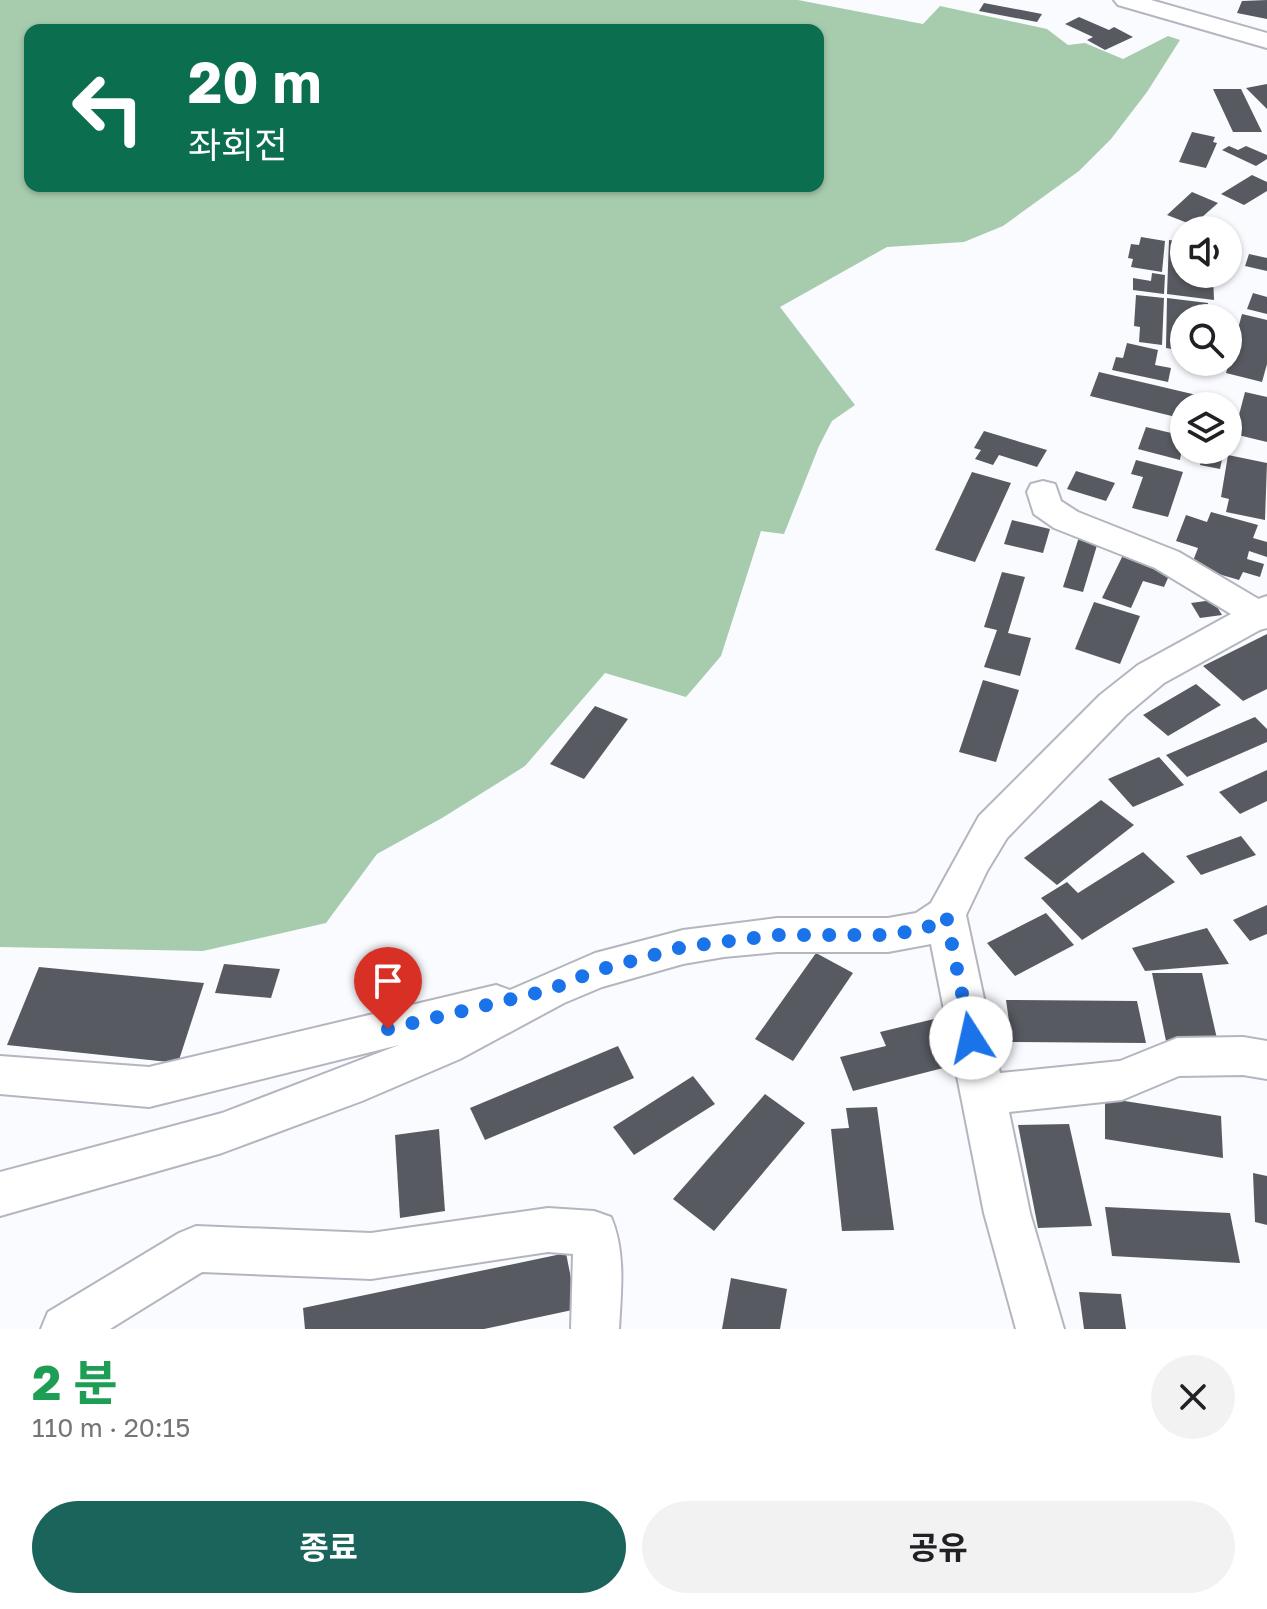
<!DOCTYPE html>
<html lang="ko">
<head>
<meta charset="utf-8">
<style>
	:root { --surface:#fff; --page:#f2f2f2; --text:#202124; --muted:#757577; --accent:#1a645b }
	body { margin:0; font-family:"Golos Text","Noto Sans KR",sans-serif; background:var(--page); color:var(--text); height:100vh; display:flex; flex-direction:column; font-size:30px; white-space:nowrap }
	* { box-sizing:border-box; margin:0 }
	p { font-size:26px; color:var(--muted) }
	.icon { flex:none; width:44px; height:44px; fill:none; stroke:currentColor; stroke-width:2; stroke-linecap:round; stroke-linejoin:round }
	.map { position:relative; height:1329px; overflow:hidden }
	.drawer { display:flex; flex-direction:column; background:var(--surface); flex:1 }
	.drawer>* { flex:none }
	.banner { position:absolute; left:24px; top:24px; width:800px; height:168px; border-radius:16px; box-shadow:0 2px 6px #0004; background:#0b6e4f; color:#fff; overflow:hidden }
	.buttons { position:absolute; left:1170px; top:216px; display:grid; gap:16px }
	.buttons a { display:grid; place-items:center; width:72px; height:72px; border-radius:50%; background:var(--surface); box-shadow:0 2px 6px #0004; font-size:40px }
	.pin { position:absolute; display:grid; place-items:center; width:68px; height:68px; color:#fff; margin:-82px -34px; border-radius:50% 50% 50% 0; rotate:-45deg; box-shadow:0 0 8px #0007 }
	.pin .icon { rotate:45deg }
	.me { position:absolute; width:88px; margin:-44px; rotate:350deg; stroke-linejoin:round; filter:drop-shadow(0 0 6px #0008) }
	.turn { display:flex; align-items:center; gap:28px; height:168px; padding:0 32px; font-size:36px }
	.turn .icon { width:104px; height:104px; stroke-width:2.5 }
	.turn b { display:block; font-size:56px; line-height:68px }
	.round { display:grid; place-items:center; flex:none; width:84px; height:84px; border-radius:42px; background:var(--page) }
	.head { display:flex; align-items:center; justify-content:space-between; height:136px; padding:0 32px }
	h1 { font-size:48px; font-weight:700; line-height:60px; color:#1e9e55 }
	.button { display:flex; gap:16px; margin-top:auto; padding:16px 32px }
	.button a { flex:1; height:92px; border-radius:48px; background:var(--accent); color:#fff; font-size:32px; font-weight:700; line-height:92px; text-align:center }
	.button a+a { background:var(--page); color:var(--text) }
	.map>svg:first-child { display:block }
	.forest { fill:#a7ccad; fill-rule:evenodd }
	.building { fill:#585a62 }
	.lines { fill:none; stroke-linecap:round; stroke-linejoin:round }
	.minor-casing { stroke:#b3b6bf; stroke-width:4 }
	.tertiary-casing { stroke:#b3b6bf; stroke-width:4 }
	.minor { fill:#fff; fill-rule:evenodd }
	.tertiary { fill:#fff; fill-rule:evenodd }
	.route { stroke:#1a73e8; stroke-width:14; stroke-dasharray:0 25.2 }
</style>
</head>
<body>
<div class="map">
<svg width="1267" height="1329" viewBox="0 0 1267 1329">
	<rect width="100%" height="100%" fill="#fafbff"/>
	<!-- forest -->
	<path class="forest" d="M 0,0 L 798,0 L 923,24 L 940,6 L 1047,29 L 1068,45 L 1085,43 L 1123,59 L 1168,36 L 1180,40 L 1147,92 L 1111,139 L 1079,171 L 1003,226 L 964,242 L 887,247 L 780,307 L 855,405 L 832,421 L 819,446 L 784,534 L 761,531 L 721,656 L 686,697 L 605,673 L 525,766 L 442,818 L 377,854 L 326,923 L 203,951 L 0,947 ZM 30,30 L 818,30 L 818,186 L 30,186 Z"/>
	<!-- building -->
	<g class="building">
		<polygon points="1267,0 1267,19 1237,13 1242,1"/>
		<polygon points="984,3 1042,14 1037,22 979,11"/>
		<polygon points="1079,17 1109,30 1114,27 1133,37 1105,50 1087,40 1093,37 1065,24"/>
		<polygon points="1267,84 1267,109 1246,88"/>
		<polygon points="1213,89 1241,89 1262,132 1233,132"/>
		<polygon points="1192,132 1215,137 1213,142 1217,143 1206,168 1179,162"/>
		<polygon points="1229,146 1238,150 1246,146 1267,155 1267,159 1256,166 1222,150"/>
		<polygon points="1252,175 1267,182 1267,191 1244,205 1221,194"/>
		<polygon points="1192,192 1218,203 1201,218 1210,222 1203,229 1167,215"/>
		<polygon points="1141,237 1165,241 1162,272 1131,267 1133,259 1128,258 1131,244 1139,245"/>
		<polygon points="1169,240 1184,242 1184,274 1213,274 1214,300 1167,294"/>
		<polygon points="1249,254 1267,258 1267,271 1245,266"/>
		<polygon points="1152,273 1165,275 1164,294 1133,290 1133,278 1151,281"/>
		<polygon points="1253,293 1267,297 1267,314 1247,309"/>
		<polygon points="1136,295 1164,298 1162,345 1139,342 1140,327 1134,326"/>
		<polygon points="1167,298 1208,303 1208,318 1184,318 1184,351 1166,348"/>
		<polygon points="1242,314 1267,320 1267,364 1262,382 1226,373"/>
		<polygon points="1127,343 1158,350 1155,365 1171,368 1168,382 1112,370 1116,357 1123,358"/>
		<polygon points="1099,372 1205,397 1203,406 1184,406 1184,419 1090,396"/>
		<polygon points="1245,392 1267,397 1267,442 1234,434"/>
		<polygon points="1146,427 1184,436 1180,460 1138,449"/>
		<polygon points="984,431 1047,450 1037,467 999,455 993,465 975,459 981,450 974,448"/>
		<polygon points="1204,450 1224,450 1220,469 1200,465"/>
		<polygon points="1228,455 1267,463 1265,520 1226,512 1229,499 1221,497"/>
		<polygon points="1136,460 1183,472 1168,517 1132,508 1143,477 1131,474"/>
		<polygon points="1076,471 1115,483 1106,501 1067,489"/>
		<polygon points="972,472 1011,483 975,562 935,550"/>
		<polygon points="1211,512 1258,525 1253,538 1267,542 1267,557 1249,551 1247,559 1264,564 1260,577 1243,572 1239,580 1191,566 1198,548 1176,541 1186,515 1207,522"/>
		<polygon points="1012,520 1050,529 1043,553 1004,544"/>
		<polygon points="1079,537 1098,542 1083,592 1063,587"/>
		<polygon points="1124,553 1172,569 1164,587 1143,581 1131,608 1102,598"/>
		<polygon points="1002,572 1025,577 1008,633 1031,638 1020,676 984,667 997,630 984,627"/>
		<polygon points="1213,600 1222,615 1200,618 1191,603"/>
		<polygon points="1094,602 1140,616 1120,664 1075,649"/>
		<polygon points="1267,634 1267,689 1243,701 1203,666"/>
		<polygon points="983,680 1019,690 996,762 959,752"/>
		<polygon points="1196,684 1221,705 1168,736 1143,715"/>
		<polygon points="595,706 628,719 584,779 550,764"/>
		<polygon points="1255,717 1267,729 1267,742 1187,777 1166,755"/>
		<polygon points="1159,757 1184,785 1133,807 1108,779"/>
		<polygon points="1267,770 1267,801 1240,814 1219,792"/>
		<polygon points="1101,800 1134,825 1057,885 1024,858"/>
		<polygon points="1241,836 1256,855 1201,875 1186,856"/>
		<polygon points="1143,852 1175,882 1082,940 1041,898 1067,882 1078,893"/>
		<polygon points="1267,905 1267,934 1250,941 1233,920"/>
		<polygon points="1046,913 1074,945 1015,976 987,943"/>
		<polygon points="1207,928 1229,964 1145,971 1132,948"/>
		<polygon points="816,953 853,973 793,1061 755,1039"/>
		<polygon points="224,964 280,969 271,998 215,993"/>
		<polygon points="39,967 204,983 178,1063 7,1045"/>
		<polygon points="1152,973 1202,973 1218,1043 1166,1041"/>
		<polygon points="1006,1000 1137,1001 1146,1043 1012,1042"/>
		<polygon points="934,1019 955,1065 853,1091 840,1057 886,1046 880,1032"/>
		<polygon points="618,1046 634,1078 485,1140 470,1108"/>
		<polygon points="693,1076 715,1104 634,1155 613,1127"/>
		<polygon points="765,1094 805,1123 714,1231 673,1199"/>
		<polygon points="1105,1098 1221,1116 1223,1158 1105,1139"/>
		<polygon points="877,1107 894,1230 842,1231 831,1129 849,1128 846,1108"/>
		<polygon points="1069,1124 1092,1226 1038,1228 1018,1125"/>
		<polygon points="439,1129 445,1211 400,1218 395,1135"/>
		<polygon points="1253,1173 1267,1176 1267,1225 1255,1222"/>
		<polygon points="1105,1207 1230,1213 1240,1263 1112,1256"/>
		<polygon points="566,1253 577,1309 484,1329 305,1329 303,1308"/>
		<polygon points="731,1278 787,1289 780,1329 722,1329"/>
		<polygon points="1079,1292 1121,1294 1126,1329 1084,1329"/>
	</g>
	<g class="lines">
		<defs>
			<g id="minor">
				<polygon points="1114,0 1151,0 1267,33 1267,48 1118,5"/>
				<polygon points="1043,481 1055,484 1061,501 1078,512 1179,552 1267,604 1267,626 1164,683 1126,715 1007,838 987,871 966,915 1000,1073 1120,1061 1177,1038 1243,1037 1267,1041 1267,1079 1243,1075 1179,1076 1122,1100 1009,1112 1030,1213 1064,1329 1016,1329 984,1213 931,944 888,952 777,952 724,957 683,964 602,987 564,1003 460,1059 362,1101 222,1153 0,1216 0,1172 222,1113 399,1045 149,1107 0,1094 0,1056 149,1067 496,985 510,990 595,953 683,930 777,918 888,918 916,913 931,903 979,816 1100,695 1138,665 1231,614 1155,568 1054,528 1034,514 1027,492 1031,484"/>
				<path d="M 548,1208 L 594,1211 L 611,1217 C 626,1252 621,1292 619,1329 L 571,1329 L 573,1254 L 548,1252 L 371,1279 L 202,1272 L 110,1329 L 41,1329 L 48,1312 L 179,1233 L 196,1226 L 371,1233 Z"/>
			</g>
			<polygon id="tertiary" points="1267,596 1267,628 1259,630 1244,626 1238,615 1244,604"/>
		</defs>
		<!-- minor casing -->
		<use href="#minor" class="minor-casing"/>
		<!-- tertiary casing -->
		<use href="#tertiary" class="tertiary-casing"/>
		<!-- minor -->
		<use href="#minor" class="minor"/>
		<!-- tertiary -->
		<use href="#tertiary" class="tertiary"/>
	</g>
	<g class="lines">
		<!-- route -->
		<polyline class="route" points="388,1029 549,990 595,971 683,947 777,935 888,935 925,929 946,915 971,1038"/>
	</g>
</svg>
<div class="buttons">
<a><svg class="icon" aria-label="sound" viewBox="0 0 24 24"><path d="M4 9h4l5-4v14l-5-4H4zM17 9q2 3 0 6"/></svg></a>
<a><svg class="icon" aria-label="search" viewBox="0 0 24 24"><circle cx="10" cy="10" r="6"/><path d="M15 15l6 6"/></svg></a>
<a><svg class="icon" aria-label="layers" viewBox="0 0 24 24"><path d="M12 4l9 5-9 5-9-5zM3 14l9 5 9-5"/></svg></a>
</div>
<div class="pin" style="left:388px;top:1029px;background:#d93025"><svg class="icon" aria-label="arrive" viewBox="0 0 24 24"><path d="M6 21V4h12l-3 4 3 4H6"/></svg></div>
<svg class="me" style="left:971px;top:1038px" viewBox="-20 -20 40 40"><circle r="19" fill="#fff"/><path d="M0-13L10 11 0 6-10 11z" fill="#1a73e8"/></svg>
<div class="banner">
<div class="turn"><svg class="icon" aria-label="left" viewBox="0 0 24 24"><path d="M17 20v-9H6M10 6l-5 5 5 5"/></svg><div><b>20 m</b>좌회전</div></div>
</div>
</div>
<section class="drawer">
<div class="head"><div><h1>2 분</h1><p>110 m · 20:15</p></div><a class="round"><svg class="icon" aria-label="close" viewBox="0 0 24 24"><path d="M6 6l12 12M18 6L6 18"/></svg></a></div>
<div class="button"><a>종료</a><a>공유</a></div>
</section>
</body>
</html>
